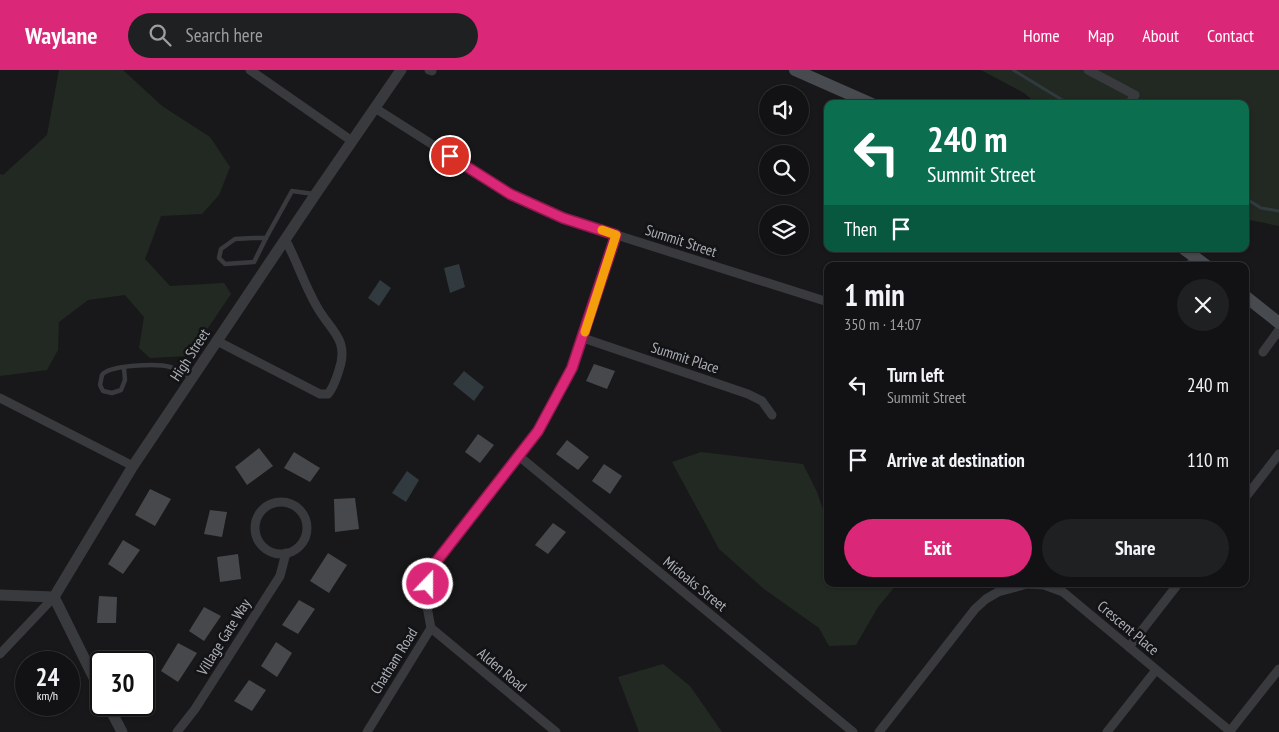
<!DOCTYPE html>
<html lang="en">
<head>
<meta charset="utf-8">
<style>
	:root { --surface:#121214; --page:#1f2022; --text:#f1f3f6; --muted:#9c9ea0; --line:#313234; --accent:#db2777 }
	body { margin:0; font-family:"PT Sans Narrow",sans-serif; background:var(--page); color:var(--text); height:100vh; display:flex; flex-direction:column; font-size:19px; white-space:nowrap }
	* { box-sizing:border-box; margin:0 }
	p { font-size:16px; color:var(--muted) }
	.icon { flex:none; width:28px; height:28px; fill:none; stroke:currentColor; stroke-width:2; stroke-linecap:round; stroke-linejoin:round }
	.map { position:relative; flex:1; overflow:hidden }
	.side { position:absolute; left:824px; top:192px; width:425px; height:325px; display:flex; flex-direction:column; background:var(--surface); border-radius:10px; box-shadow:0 1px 4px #0004,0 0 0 1px var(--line) }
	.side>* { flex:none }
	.banner { position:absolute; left:824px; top:30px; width:425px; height:152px; border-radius:10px; box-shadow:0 1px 4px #0004,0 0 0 1px var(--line); background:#0b6e4f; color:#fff; overflow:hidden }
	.fabs { position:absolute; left:759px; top:15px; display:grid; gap:10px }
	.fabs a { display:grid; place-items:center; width:50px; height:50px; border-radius:50%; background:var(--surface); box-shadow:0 1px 4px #0004,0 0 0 1px var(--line); font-size:25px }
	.speed { position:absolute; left:15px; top:581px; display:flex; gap:10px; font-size:25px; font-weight:700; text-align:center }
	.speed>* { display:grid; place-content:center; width:65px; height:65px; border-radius:50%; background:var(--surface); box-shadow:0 1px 4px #0004,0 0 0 1px var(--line); line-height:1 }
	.speed small { font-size:12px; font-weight:400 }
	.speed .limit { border:2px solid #111; border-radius:8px; background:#fff; color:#111 }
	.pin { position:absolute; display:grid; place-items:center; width:42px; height:42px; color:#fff; margin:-21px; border:2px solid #fff; border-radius:50%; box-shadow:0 1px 5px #0007 }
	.me { position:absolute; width:55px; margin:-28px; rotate:22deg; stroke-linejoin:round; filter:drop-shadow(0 0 4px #0008) }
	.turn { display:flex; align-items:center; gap:18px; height:105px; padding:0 20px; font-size:22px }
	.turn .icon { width:65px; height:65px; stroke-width:2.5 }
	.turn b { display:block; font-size:35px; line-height:42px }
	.then { display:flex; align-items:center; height:48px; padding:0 20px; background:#0003; gap:10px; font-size:19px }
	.round { display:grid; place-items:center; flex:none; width:52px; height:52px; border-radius:26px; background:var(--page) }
	.headline { display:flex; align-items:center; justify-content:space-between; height:85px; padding:0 20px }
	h1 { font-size:30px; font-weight:600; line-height:38px }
	.action { display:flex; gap:10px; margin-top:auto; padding:10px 20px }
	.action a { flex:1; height:58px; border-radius:30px; background:var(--accent); color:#fff; font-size:20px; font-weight:600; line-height:58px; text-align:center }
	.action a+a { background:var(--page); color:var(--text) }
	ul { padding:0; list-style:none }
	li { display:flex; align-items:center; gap:15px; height:75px; padding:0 20px }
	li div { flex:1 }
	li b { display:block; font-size:19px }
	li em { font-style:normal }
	header { display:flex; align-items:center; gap:30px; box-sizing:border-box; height:70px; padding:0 25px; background:var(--accent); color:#fff }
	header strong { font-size:24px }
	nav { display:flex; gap:28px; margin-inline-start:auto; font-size:18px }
	.search { width:350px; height:45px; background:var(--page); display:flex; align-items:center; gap:12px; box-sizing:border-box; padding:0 18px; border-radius:28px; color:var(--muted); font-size:19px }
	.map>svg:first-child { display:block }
	.green { fill:#222922 }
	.water { fill:#313a3f }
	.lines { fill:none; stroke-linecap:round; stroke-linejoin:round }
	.stream { stroke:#313a3f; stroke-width:3 }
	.building { fill:#47484c }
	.service { stroke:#393a3e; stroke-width:4.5 }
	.minor { stroke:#393a3e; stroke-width:9 }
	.tertiary { stroke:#393a3e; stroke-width:11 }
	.secondary { stroke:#474a4e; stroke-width:12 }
	.route-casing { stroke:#8e194d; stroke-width:12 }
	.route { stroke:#db2777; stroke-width:9 }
	.slow { stroke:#f59e0b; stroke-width:9 }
	.labels { text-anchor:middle; stroke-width:5; stroke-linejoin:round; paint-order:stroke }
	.street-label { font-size:15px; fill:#abb0b8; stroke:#131315 }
</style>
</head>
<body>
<header>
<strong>Waylane</strong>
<div class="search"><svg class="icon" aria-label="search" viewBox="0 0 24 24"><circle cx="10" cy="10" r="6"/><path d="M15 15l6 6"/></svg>Search here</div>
<nav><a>Home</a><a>Map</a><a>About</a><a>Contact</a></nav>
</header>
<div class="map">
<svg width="1279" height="662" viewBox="0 0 1279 662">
	<rect width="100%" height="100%" fill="#18181a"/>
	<!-- green -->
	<g class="green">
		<polygon points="59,0 123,0 162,36 210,67 230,97 219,125 202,144 161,146 145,189 170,216 224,213 231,224 189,286 150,288 139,278 144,247 125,225 88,230 59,252 58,280 47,300 0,306 0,104 3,105 47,65"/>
		<polygon points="981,0 1279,0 1279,156 1245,149 1245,34 1037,34 1024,23"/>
		<polygon points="701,382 803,394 817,422 827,451 828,514 897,514 878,537 856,575 829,576 819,558 764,519 719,479 672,392"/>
		<polygon points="663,594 690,616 722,662 639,662 618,607"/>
	</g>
	<!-- water -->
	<g class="water">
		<polygon points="459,194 465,217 450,223 444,198"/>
		<polygon points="380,210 391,218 379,236 368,228"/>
		<polygon points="464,301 484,317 474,331 453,314"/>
		<polygon points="407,401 419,410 406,432 392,423"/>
	</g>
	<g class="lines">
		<!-- stream -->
		<g class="stream">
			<polyline points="1013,0 1069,34"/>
			<polyline points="1245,128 1261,138 1279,141"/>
		</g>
	</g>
	<!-- building -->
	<g class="building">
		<polygon points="594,294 615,301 607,319 586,311"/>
		<polygon points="478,364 494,375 480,393 465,382"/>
		<polygon points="567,370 589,387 578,400 556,384"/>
		<polygon points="259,378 273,396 247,415 235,397"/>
		<polygon points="294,382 320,398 310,412 284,398"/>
		<polygon points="604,394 622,406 610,424 592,411"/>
		<polygon points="150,419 171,429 155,456 135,445"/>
		<polygon points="355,428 359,459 335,462 334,429"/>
		<polygon points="210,440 227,442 222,467 204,464"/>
		<polygon points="553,453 566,462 548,484 535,475"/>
		<polygon points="123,470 140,480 123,504 108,494"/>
		<polygon points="328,483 347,495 329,523 310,511"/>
		<polygon points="238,484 241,509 220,512 217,487"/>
		<polygon points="99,526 117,527 116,553 97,553"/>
		<polygon points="299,530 315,539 298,564 282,555"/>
		<polygon points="204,537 221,546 204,571 189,561"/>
		<polygon points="276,572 292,583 277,607 261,596"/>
		<polygon points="178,573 197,583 178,612 161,601"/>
		<polygon points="249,610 266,620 252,641 234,631"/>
	</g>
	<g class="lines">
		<!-- service -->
		<g class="service">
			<polygon points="253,168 266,168 254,192 225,194 219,188 221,179 235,169"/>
			<polyline points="266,168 292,121 314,124"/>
			<polyline points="1186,196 1193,187"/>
			<path d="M 124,298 L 125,310 L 121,320 L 112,323 L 103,321 L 100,315 L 102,305 C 109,295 158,293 170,297 C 178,299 185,304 192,308"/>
		</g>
		<!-- minor -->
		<g class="minor">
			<polyline points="250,0 352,71"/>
			<polyline points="429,0 432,1"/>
			<polyline points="1088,0 1135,25 1129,34"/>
			<polyline points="375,38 510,124 563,148 828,232"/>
			<polyline points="583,268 748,324 762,331 772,345"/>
			<path d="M 217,271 L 320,324 L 328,324 C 334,317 336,309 339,300 C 350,268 329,260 316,235 C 304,214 297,191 285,169"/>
			<polyline points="1263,282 1279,260"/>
			<polyline points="0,328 133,396"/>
			<polyline points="520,387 853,662"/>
			<polyline points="1245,428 1279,384"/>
			<circle cx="281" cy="458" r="26"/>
			<polyline points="431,558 556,662"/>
			<polyline points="1129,577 1178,514"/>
			<polyline points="0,584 54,527"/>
			<polyline points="1230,661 1279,599"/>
			<polyline points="177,662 195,639 280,506 286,483"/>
			<polyline points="367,662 431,558 425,526 430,501 538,361 572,298 617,165"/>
			<polyline points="879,662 975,539 986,529 998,522 1027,514 1044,515 1063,522 1231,662"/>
			<polyline points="1107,662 1156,600"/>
		</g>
		<!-- tertiary -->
		<g class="tertiary">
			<polyline points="0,525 54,527"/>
			<polyline points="54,527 133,396 315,125 401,0"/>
			<polyline points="54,527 101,622"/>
			<polyline points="108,635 122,662"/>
		</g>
		<!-- secondary -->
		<g class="secondary">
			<polyline points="795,0 872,34"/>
			<polyline points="1184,179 1207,196"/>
			<polyline points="1245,226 1279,253"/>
		</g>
	</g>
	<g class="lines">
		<defs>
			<polyline id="route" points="428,514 430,501 436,492 538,361 572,298 616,165 563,148 510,124 450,86"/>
		</defs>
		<!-- route casing -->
		<use href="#route" class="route-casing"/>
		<!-- route -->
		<use href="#route" class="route"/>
		<!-- slow -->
		<polyline class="slow" points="585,262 616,165 602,160"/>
	</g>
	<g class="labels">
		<!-- street labels -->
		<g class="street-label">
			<text transform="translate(681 171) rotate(18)" y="5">Summit Street</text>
			<text transform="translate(190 285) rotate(-57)" y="5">High Street</text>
			<text transform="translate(685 288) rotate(18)" y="5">Summit Place</text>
			<text transform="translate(695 514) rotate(39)" y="5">Midoaks Street</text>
			<text transform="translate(1128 558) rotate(40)" y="5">Crescent Place</text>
			<text transform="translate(224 567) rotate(-58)" y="5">Village Gate Way</text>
			<text transform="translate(394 591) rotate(-58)" y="5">Chatham Road</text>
			<text transform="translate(502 600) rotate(40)" y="5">Alden Road</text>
		</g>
	</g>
</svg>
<div class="fabs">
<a><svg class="icon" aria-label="sound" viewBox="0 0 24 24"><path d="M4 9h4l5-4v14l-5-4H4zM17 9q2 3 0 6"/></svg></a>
<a><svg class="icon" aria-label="search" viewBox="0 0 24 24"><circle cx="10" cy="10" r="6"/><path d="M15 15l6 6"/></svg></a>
<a><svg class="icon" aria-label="layers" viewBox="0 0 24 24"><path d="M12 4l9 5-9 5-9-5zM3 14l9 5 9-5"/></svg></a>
</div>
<div class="speed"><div>24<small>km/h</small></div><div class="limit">30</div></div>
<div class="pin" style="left:450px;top:86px;background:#d93025"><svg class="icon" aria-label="arrive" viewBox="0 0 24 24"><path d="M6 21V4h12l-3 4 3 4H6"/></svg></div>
<svg class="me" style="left:428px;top:514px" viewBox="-20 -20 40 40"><circle r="17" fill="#db2777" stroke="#fff" stroke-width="3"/><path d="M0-11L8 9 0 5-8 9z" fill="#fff"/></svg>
<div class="banner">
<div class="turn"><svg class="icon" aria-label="left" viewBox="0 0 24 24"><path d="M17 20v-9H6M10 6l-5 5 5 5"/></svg><div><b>240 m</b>Summit Street</div></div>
<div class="then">Then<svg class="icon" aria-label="arrive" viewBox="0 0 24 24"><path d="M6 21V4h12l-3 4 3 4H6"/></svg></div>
</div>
<section class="side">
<div class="headline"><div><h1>1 min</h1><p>350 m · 14:07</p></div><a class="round"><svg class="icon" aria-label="close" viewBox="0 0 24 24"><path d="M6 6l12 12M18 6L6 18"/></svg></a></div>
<ul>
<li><svg class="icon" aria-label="left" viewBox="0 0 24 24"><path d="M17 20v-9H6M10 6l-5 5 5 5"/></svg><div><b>Turn left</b><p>Summit Street</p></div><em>240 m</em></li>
<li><svg class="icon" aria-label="arrive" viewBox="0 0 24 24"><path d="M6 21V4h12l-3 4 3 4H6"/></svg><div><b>Arrive at destination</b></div><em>110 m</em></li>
</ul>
<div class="action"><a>Exit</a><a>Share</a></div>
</section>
</div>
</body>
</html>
